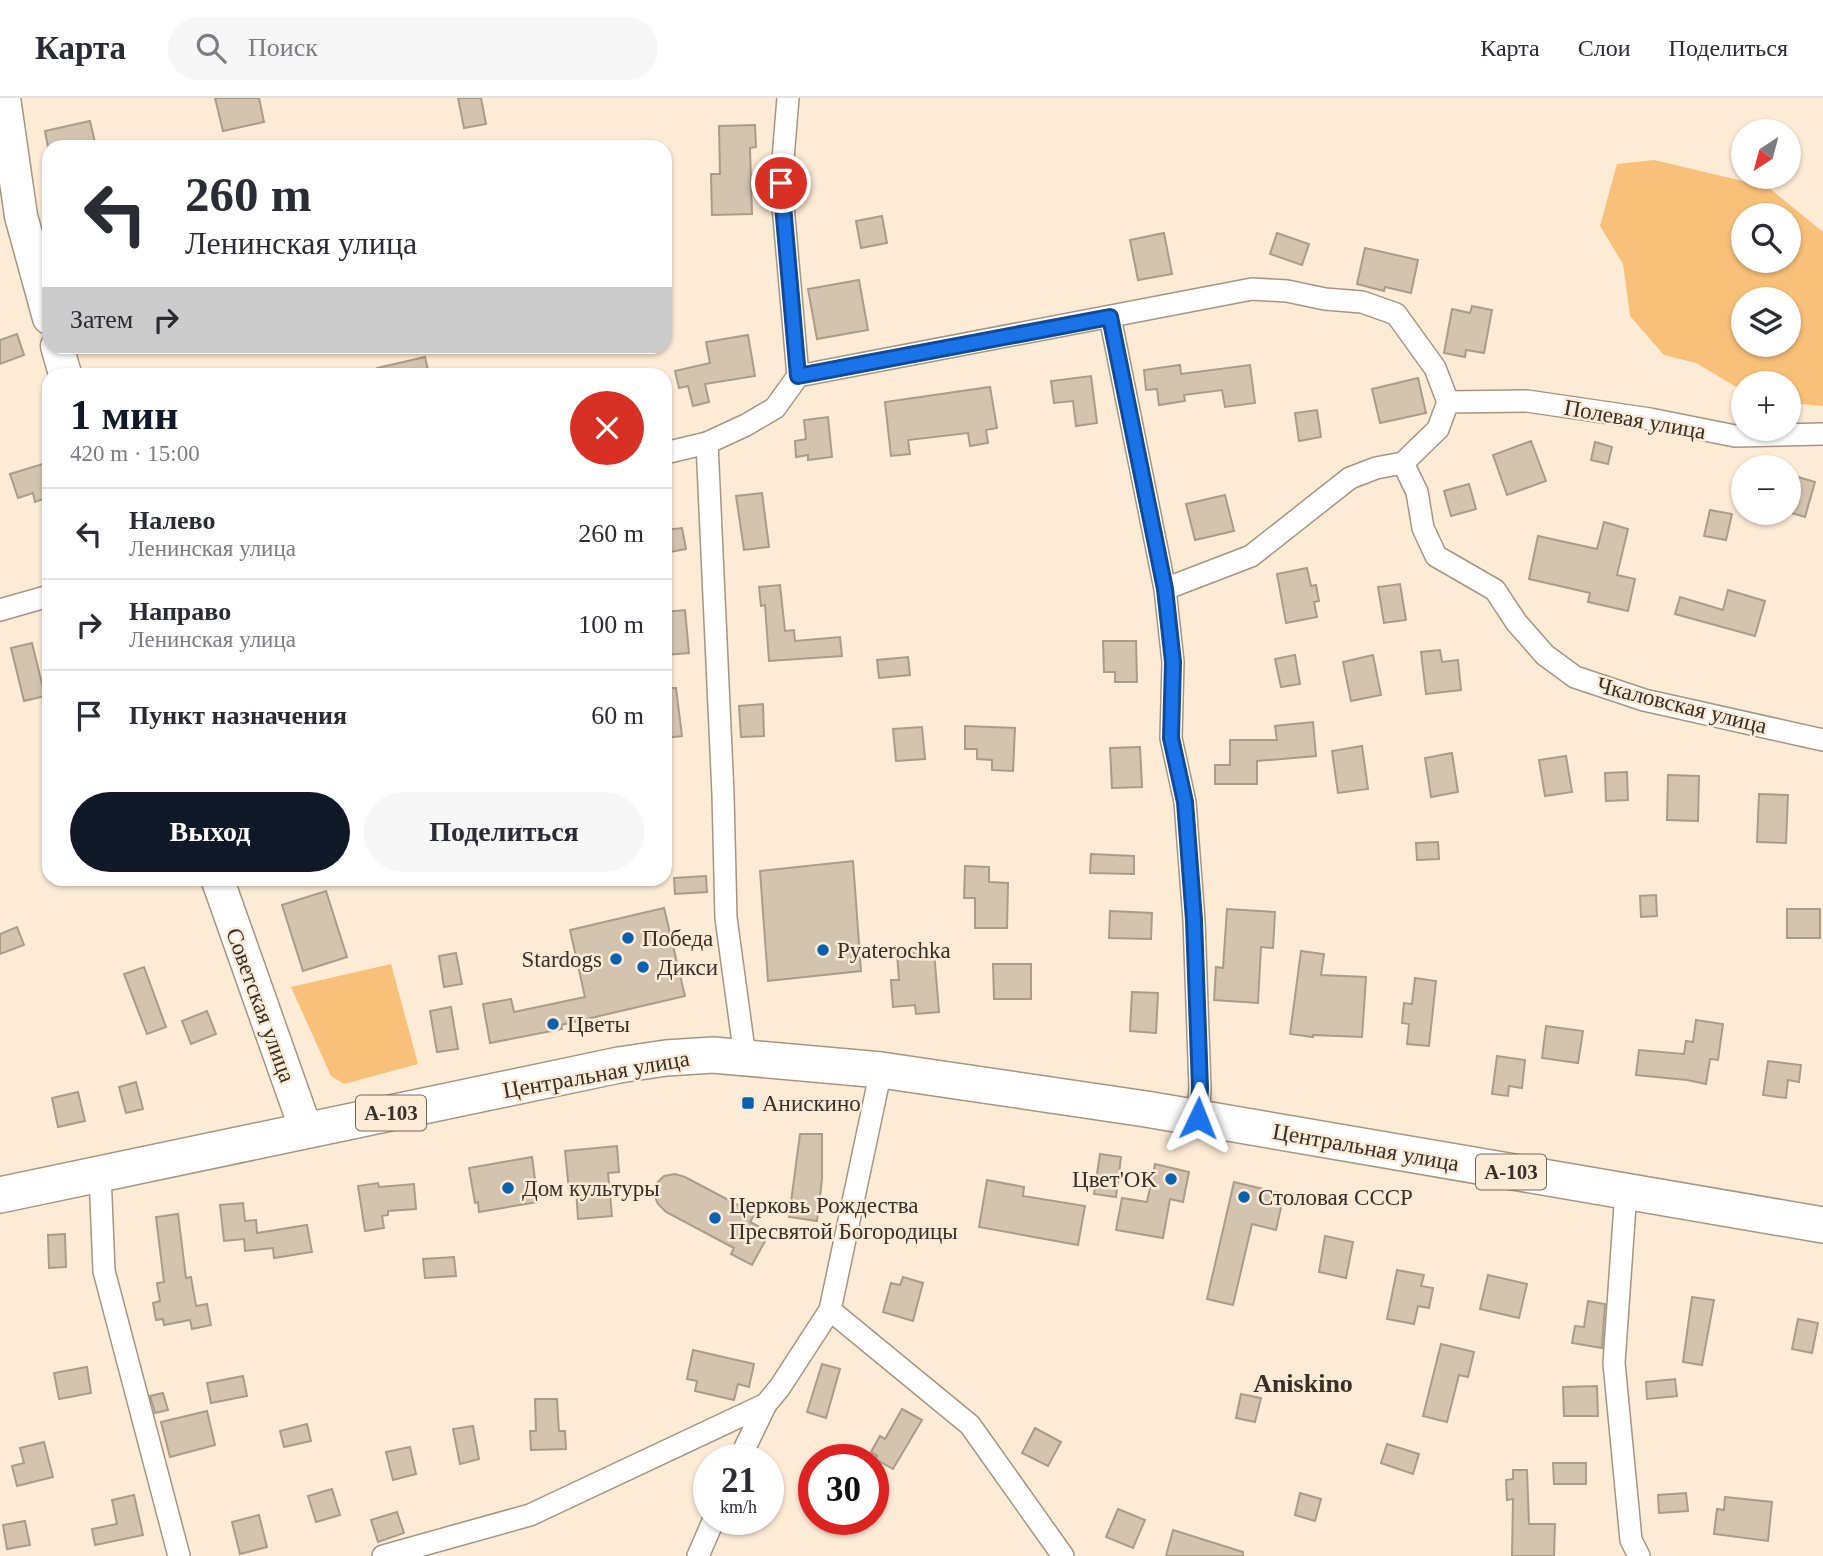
<!DOCTYPE html>
<html lang="ru">
<head>
<meta charset="utf-8">
<style>
	:root { --surface:#fff; --page:#f7f7f7; --text:#2b2b33; --muted:#7c7c81; --line:#e1e1e2; --accent:#111827 }
	body { margin:0; font-family:Georgia,serif; background:var(--page); color:var(--text); height:100vh; display:flex; flex-direction:column; font-size:26px; white-space:nowrap }
	* { box-sizing:border-box; margin:0 }
	p { font-size:23px; color:var(--muted) }
	.icon { flex:none; width:38px; height:38px; fill:none; stroke:currentColor; stroke-width:2; stroke-linecap:round; stroke-linejoin:round }
	.map { position:relative; flex:1; overflow:hidden }
	.drawer { position:absolute; left:42px; top:270px; width:630px; height:518px; display:flex; flex-direction:column; background:var(--surface); border-radius:21px; box-shadow:0 2px 5px #0004 }
	.drawer>* { flex:none }
	.hud { position:absolute; left:42px; top:42px; width:630px; height:214px; border-radius:21px; box-shadow:0 2px 5px #0004; background:#fff; color:var(--text); overflow:hidden }
	.needle { width:46px; rotate:216deg }
	.buttons { position:absolute; left:1731px; top:21px; display:grid; gap:14px }
	.buttons a { display:grid; place-items:center; width:70px; height:70px; border-radius:50%; background:var(--surface); box-shadow:0 2px 5px #0004; font-size:35px }
	.speed { position:absolute; left:693px; top:1346px; display:flex; gap:14px; font-size:35px; font-weight:700; text-align:center }
	.speed>* { display:grid; place-content:center; width:91px; height:91px; border-radius:50%; background:var(--surface); box-shadow:0 2px 5px #0004; line-height:1 }
	.speed small { font-size:18px; font-weight:400 }
	.speed .limit { border:10px solid #d22; background:#fff; color:#111 }
	.pin { position:absolute; display:grid; place-items:center; width:60px; height:60px; color:#fff; margin:-30px; border:4px solid #fff; border-radius:50%; box-shadow:0 2px 7px #0007 }
	.me { position:absolute; width:77px; margin:-38px; rotate:2deg; stroke-linejoin:round; filter:drop-shadow(0 0 5px #0008) }
	.turn { display:flex; align-items:center; gap:24px; height:147px; padding:0 28px; font-size:32px }
	.turn .icon { width:91px; height:91px; stroke-width:2.5 }
	.turn b { display:block; font-size:49px; line-height:60px }
	.then { display:flex; align-items:center; height:66px; padding:0 28px; background:#0003; gap:14px; font-size:26px }
	.round { display:grid; place-items:center; flex:none; width:74px; height:74px; border-radius:37px; background:var(--page) }
	.head { display:flex; align-items:center; justify-content:space-between; height:119px; padding:0 28px }
	h1 { font-size:42px; font-weight:800; line-height:52px; color:var(--accent) }
	.primary-button { display:flex; gap:14px; margin-top:auto; padding:14px 28px }
	.primary-button a { flex:1; height:80px; border-radius:42px; background:var(--accent); color:#fff; font-size:28px; font-weight:800; line-height:80px; text-align:center }
	.primary-button a+a { background:var(--page); color:var(--text) }
	ul { padding:0; list-style:none }
	li { display:flex; align-items:center; gap:21px; height:91px; padding:0 28px; border-top:2px solid var(--line) }
	li div { flex:1 }
	li b { display:block; font-size:26px }
	li em { font-style:normal }
	header { display:flex; align-items:center; gap:42px; box-sizing:border-box; height:98px; padding:0 35px; background:var(--surface); border-bottom:2px solid var(--line) }
	header strong { font-size:33px }
	nav { display:flex; gap:38px; margin-inline-start:auto; font-size:24px }
	.search { width:490px; height:63px; background:var(--page); display:flex; align-items:center; gap:18px; box-sizing:border-box; padding:0 24px; border-radius:38px; color:var(--muted); font-size:26px }
	.map>svg:first-child { display:block }
	.green { fill:#f8c078; fill-rule:evenodd }
	.building { fill:#d4c3af; stroke:#ab9b87; stroke-width:2 }
	.lines { fill:none; stroke-linecap:round; stroke-linejoin:round }
	.street-casing { stroke:#a59581; stroke-width:24 }
	.secondary-casing { stroke:#a59581; stroke-width:35 }
	.primary-casing { stroke:#a59581; stroke-width:38 }
	.street { stroke:#fff; stroke-width:21 }
	.secondary { stroke:#fff; stroke-width:32 }
	.primary { stroke:#fff; stroke-width:35 }
	.route-casing { stroke:#114b97; stroke-width:18 }
	.route { stroke:#1a73e8; stroke-width:12 }
	.poi-dot { fill:#0961af; stroke:#fdebd6; stroke-width:2.5 }
	.labels { text-anchor:middle; stroke-width:5; stroke-linejoin:round; paint-order:stroke }
	.shield { fill:#fdebd6; stroke:#72685c; stroke-width:2 }
	.shield-label { font-size:21px; font-weight:bold; fill:#373028 }
	.street-label { font-size:23px; fill:#373028; stroke:#fdebd6 }
	.poi-label { font-size:23px; fill:#373028; stroke:#fdebd6; text-anchor:start }
	.quarter-label { font-size:26px; font-weight:bold; fill:#373028; stroke:#fdebd6 }
</style>
</head>
<body>
<header>
<strong>Карта</strong>
<div class="search"><svg class="icon" aria-label="search" viewBox="0 0 24 24"><circle cx="10" cy="10" r="6"/><path d="M15 15l6 6"/></svg>Поиск</div>
<nav><a>Карта</a><a>Слои</a><a>Поделиться</a></nav>
</header>
<div class="map">
<svg width="1823" height="1458" viewBox="0 0 1823 1458">
	<rect width="100%" height="100%" fill="#fdebd6"/>
	<!-- green -->
	<g class="green">
		<path d="M 1654,62 L 1768,89 L 1823,134 L 1823,308 L 1789,305 L 1788,285 L 1743,285 L 1743,293 L 1696,265 L 1664,257 L 1630,218 L 1623,166 L 1600,128 L 1617,66 ZM 1743,117 L 1788,117 L 1788,163 L 1743,163 ZM 1743,201 L 1788,201 L 1788,247 L 1743,247 Z"/>
		<polygon points="391,866 418,966 344,986 331,978 291,889"/>
	</g>
	<!-- building -->
	<g class="building">
		<polygon points="215,0 259,0 264,24 223,33"/>
		<polygon points="458,0 481,0 486,26 464,30"/>
		<polygon points="90,23 96,49 48,49 45,33"/>
		<polygon points="755,27 756,49 750,50 752,116 712,117 711,76 720,76 719,28"/>
		<polygon points="882,118 887,145 861,150 856,123"/>
		<polygon points="1164,135 1172,176 1138,182 1130,142"/>
		<polygon points="1277,135 1309,146 1302,167 1270,156"/>
		<polygon points="1365,150 1418,162 1411,195 1385,189 1384,193 1357,186"/>
		<polygon points="859,182 868,232 817,241 808,191"/>
		<polygon points="1472,208 1492,212 1484,255 1466,252 1465,259 1444,255 1452,211 1470,215"/>
		<polygon points="17,236 24,257 0,266 0,242"/>
		<polygon points="748,237 755,278 705,286 709,304 693,308 688,288 679,290 675,273 710,265 706,244"/>
		<polygon points="425,259 429,276 378,276 377,270"/>
		<polygon points="1180,267 1181,276 1250,267 1255,305 1225,309 1222,292 1184,297 1185,303 1159,307 1157,291 1146,292 1144,272"/>
		<polygon points="1091,278 1097,325 1076,328 1073,303 1054,305 1051,283"/>
		<polygon points="1418,280 1426,315 1380,325 1372,291"/>
		<polygon points="990,289 997,330 986,332 988,345 970,348 968,335 908,342 910,356 891,358 885,304"/>
		<polygon points="1317,312 1321,339 1299,343 1295,315"/>
		<polygon points="828,319 832,359 808,362 808,357 796,359 795,343 806,341 804,322"/>
		<polygon points="1531,343 1546,383 1507,397 1493,357"/>
		<polygon points="1595,344 1612,349 1608,366 1591,362"/>
		<polygon points="49,364 49,399 35,404 33,395 18,400 10,376"/>
		<polygon points="1788,376 1815,384 1805,419 1788,414"/>
		<polygon points="1469,386 1476,411 1451,418 1444,393"/>
		<polygon points="762,395 769,449 744,452 736,398"/>
		<polygon points="1225,397 1234,433 1195,442 1186,406"/>
		<polygon points="1710,412 1732,416 1726,442 1704,438"/>
		<polygon points="1604,424 1628,431 1617,477 1635,481 1628,513 1588,504 1590,495 1529,481 1538,438 1597,451"/>
		<polygon points="682,430 686,451 665,455 665,432"/>
		<polygon points="1307,470 1311,488 1316,487 1319,503 1314,504 1317,519 1286,525 1277,476"/>
		<polygon points="1400,486 1406,522 1384,525 1378,489"/>
		<polygon points="780,487 785,533 794,532 795,543 840,539 842,558 769,563 765,507 761,508 759,489"/>
		<polygon points="1728,492 1765,503 1755,538 1675,516 1680,499 1723,512"/>
		<polygon points="685,512 689,555 665,557 665,514"/>
		<polygon points="1103,543 1136,543 1137,584 1115,584 1115,574 1104,574"/>
		<polygon points="32,545 45,598 24,603 11,550"/>
		<polygon points="1440,552 1442,564 1458,562 1461,592 1426,596 1421,554"/>
		<polygon points="1295,557 1300,586 1281,589 1275,561"/>
		<polygon points="1373,557 1381,597 1351,603 1343,564"/>
		<polygon points="908,559 910,577 879,580 877,562"/>
		<polygon points="665,590 676,590 682,638 665,640"/>
		<polygon points="763,606 764,638 741,639 739,608"/>
		<polygon points="1313,624 1316,658 1257,663 1257,686 1215,686 1215,667 1230,667 1230,642 1277,642 1275,628"/>
		<polygon points="965,628 1015,630 1013,673 992,672 992,662 977,661 977,651 965,651"/>
		<polygon points="922,629 925,661 896,663 893,631"/>
		<polygon points="1362,648 1368,691 1338,695 1332,653"/>
		<polygon points="1140,649 1142,689 1112,690 1110,650"/>
		<polygon points="1452,655 1458,694 1431,699 1425,660"/>
		<polygon points="1566,658 1572,694 1545,698 1539,662"/>
		<polygon points="1627,674 1628,702 1606,703 1605,675"/>
		<polygon points="1668,677 1699,678 1698,723 1667,722"/>
		<polygon points="1759,696 1788,697 1786,745 1757,744"/>
		<polygon points="1438,744 1439,761 1417,762 1416,745"/>
		<polygon points="1091,756 1134,758 1134,776 1090,775"/>
		<polygon points="853,763 861,873 768,883 760,773"/>
		<polygon points="965,768 989,769 989,784 1008,785 1007,830 975,830 975,800 964,800"/>
		<polygon points="706,778 707,794 675,796 674,780"/>
		<polygon points="326,793 347,859 303,873 282,807"/>
		<polygon points="1656,797 1657,818 1641,819 1640,798"/>
		<polygon points="664,810 685,898 561,927 562,931 490,945 483,906 511,901 514,914 585,899 570,832"/>
		<polygon points="1227,811 1275,814 1273,850 1261,849 1258,905 1214,902 1216,869 1223,870"/>
		<rect x="1787" y="811" width="33" height="29"/>
		<polygon points="1110,813 1152,815 1151,841 1109,840"/>
		<polygon points="17,829 24,847 0,856 0,836"/>
		<polygon points="934,853 939,914 916,916 915,907 893,909 891,882 899,882 897,856"/>
		<polygon points="1301,853 1324,856 1321,877 1366,879 1362,939 1313,937 1313,939 1290,936"/>
		<polygon points="456,855 462,886 444,889 439,858"/>
		<polygon points="993,866 1031,866 1031,901 994,901"/>
		<polygon points="144,869 166,929 147,936 124,876"/>
		<polygon points="1415,880 1436,883 1429,948 1407,946 1409,926 1402,925 1404,905 1412,906"/>
		<polygon points="1132,894 1158,895 1156,935 1130,933"/>
		<polygon points="451,909 458,951 437,954 430,913"/>
		<polygon points="207,913 216,936 191,946 182,923"/>
		<polygon points="1696,922 1723,926 1718,962 1710,961 1706,986 1687,982 1636,977 1639,952 1684,956 1686,943 1693,944"/>
		<polygon points="1546,928 1583,933 1578,965 1542,960"/>
		<polygon points="1497,958 1525,962 1522,990 1509,988 1508,998 1492,996"/>
		<polygon points="1768,963 1801,967 1799,984 1788,982 1786,1000 1763,997"/>
		<polygon points="136,984 143,1011 126,1015 119,989"/>
		<polygon points="78,994 85,1023 58,1029 52,1000"/>
		<polygon points="800,1036 822,1036 822,1081 817,1123 789,1119"/>
		<polygon points="617,1048 619,1074 608,1075 612,1118 578,1121 576,1091 569,1092 565,1053"/>
		<polygon points="1100,1056 1121,1059 1116,1099 1094,1096"/>
		<polygon points="532,1059 538,1104 479,1114 478,1104 475,1105 469,1070"/>
		<polygon points="1155,1066 1189,1074 1183,1104 1170,1101 1163,1140 1116,1132 1122,1100 1147,1104"/>
		<polygon points="675,1076 685,1079 755,1116 750,1124 770,1134 752,1167 731,1156 734,1150 666,1114 658,1106 654,1097 656,1086 664,1078"/>
		<polygon points="987,1082 1024,1089 1023,1098 1085,1108 1078,1147 979,1129"/>
		<polygon points="1234,1084 1284,1096 1276,1132 1252,1126 1233,1207 1207,1201"/>
		<polygon points="378,1085 379,1089 414,1086 416,1111 388,1113 388,1117 382,1118 384,1130 365,1133 358,1088"/>
		<polygon points="243,1105 245,1123 256,1122 257,1135 307,1127 312,1154 274,1160 273,1150 245,1153 244,1141 224,1143 220,1107"/>
		<polygon points="178,1116 186,1180 191,1179 196,1208 207,1206 211,1227 192,1231 190,1222 164,1227 163,1221 156,1222 153,1205 160,1203 157,1185 164,1184 156,1119"/>
		<polygon points="65,1136 66,1169 49,1170 48,1137"/>
		<polygon points="1325,1138 1353,1144 1346,1180 1319,1174"/>
		<polygon points="454,1159 456,1178 425,1180 423,1161"/>
		<polygon points="1397,1172 1424,1177 1421,1188 1433,1190 1429,1210 1418,1208 1414,1226 1387,1221"/>
		<polygon points="1488,1177 1527,1186 1519,1220 1480,1211"/>
		<polygon points="903,1179 923,1185 913,1223 883,1214 891,1185 900,1187"/>
		<polygon points="1692,1199 1714,1202 1702,1267 1683,1264"/>
		<polygon points="1588,1203 1605,1206 1602,1250 1572,1245 1575,1228 1584,1229"/>
		<polygon points="1798,1221 1818,1225 1812,1255 1792,1251"/>
		<polygon points="1441,1246 1474,1254 1468,1279 1459,1277 1447,1324 1423,1318"/>
		<polygon points="693,1252 754,1266 749,1289 738,1286 734,1302 695,1293 697,1283 687,1281"/>
		<polygon points="822,1266 840,1271 826,1320 807,1314"/>
		<polygon points="87,1269 91,1295 59,1301 54,1275"/>
		<polygon points="243,1278 247,1298 211,1305 207,1285"/>
		<polygon points="1675,1281 1677,1298 1647,1301 1646,1284"/>
		<polygon points="1597,1288 1598,1318 1564,1318 1563,1289"/>
		<polygon points="163,1295 168,1312 155,1315 150,1298"/>
		<polygon points="1241,1296 1261,1300 1255,1324 1236,1320"/>
		<polygon points="535,1301 557,1301 559,1333 565,1333 566,1351 531,1352 530,1333 536,1333"/>
		<polygon points="902,1311 922,1322 893,1371 875,1361 877,1358 871,1354 880,1338 885,1341"/>
		<polygon points="207,1313 215,1347 170,1359 161,1324"/>
		<polygon points="307,1326 311,1343 284,1349 280,1333"/>
		<polygon points="473,1328 479,1361 460,1366 453,1331"/>
		<polygon points="1035,1330 1061,1344 1048,1368 1022,1355"/>
		<polygon points="44,1344 53,1379 17,1388 12,1368 24,1365 20,1350"/>
		<polygon points="1387,1346 1419,1356 1413,1376 1381,1365"/>
		<polygon points="410,1349 416,1376 393,1382 386,1354"/>
		<polygon points="1553,1365 1586,1365 1586,1386 1554,1386"/>
		<polygon points="1513,1372 1527,1372 1529,1426 1555,1426 1554,1458 1512,1458 1513,1401 1507,1402 1506,1382 1513,1381"/>
		<polygon points="332,1391 340,1417 316,1424 308,1398"/>
		<polygon points="1300,1395 1321,1401 1315,1423 1295,1417"/>
		<polygon points="1686,1395 1688,1413 1659,1415 1658,1397"/>
		<polygon points="134,1397 143,1437 95,1447 92,1431 117,1426 112,1402"/>
		<polygon points="1725,1399 1772,1404 1768,1443 1714,1436 1717,1411 1724,1412"/>
		<polygon points="1118,1411 1145,1422 1133,1450 1106,1439"/>
		<polygon points="397,1414 404,1435 378,1444 371,1422"/>
		<polygon points="259,1417 267,1449 240,1456 232,1424"/>
		<polygon points="25,1423 30,1447 7,1451 3,1427"/>
		<polygon points="1173,1432 1243,1454 1243,1458 1166,1458"/>
	</g>
	<g class="lines">
		<defs>
			<g id="street">
				<polyline points="788,0 781,85 798,278"/>
				<polyline points="1110,219 1165,491 1173,564 1171,640 1185,704 1194,822 1200,990 1198,1020"/>
				<polyline points="1448,304 1527,303 1650,321 1735,338 1823,336"/>
				<polyline points="707,345 723,696 726,820 745,959"/>
				<polyline points="665,355 707,345 746,327 775,310 798,278 1252,191 1287,193 1325,201 1362,204 1396,216 1435,270 1448,304"/>
				<polyline points="1403,365 1417,394 1423,430 1436,458 1495,492 1516,524 1545,557 1575,579 1644,602 1823,642"/>
				<polyline points="1165,491 1251,458 1350,380 1376,370 1403,365 1438,331 1448,304"/>
				<polyline points="0,512 49,498"/>
				<polyline points="100,1076 104,1173 179,1458"/>
				<polyline points="1626,1093 1614,1265 1631,1442 1639,1458"/>
				<polyline points="830,1212 970,1327 1063,1458"/>
				<polyline points="739,1362 766,1306"/>
				<polyline points="383,1458 530,1417 766,1306 780,1289 830,1212 881,972"/>
				<polyline points="698,1458 714,1421"/>
			</g>
			<g id="secondary">
				<polyline points="4,0 21,118 49,220"/>
				<polyline points="57,248 65,276"/>
				<polyline points="217,780 306,1032"/>
			</g>
			<polyline id="primary" points="0,1097 619,967 666,960 713,957 881,972 1146,1011 1823,1127"/>
		</defs>
		<!-- street casing -->
		<use href="#street" class="street-casing"/>
		<!-- secondary casing -->
		<use href="#secondary" class="secondary-casing"/>
		<!-- primary casing -->
		<use href="#primary" class="primary-casing"/>
		<!-- street -->
		<use href="#street" class="street"/>
		<!-- secondary -->
		<use href="#secondary" class="secondary"/>
		<!-- primary -->
		<use href="#primary" class="primary"/>
	</g>
	<g class="lines">
		<defs>
			<polyline id="route" points="781,85 798,278 1110,219 1165,491 1173,564 1171,640 1185,704 1194,822 1200,990 1198,1020"/>
		</defs>
		<!-- route casing -->
		<use href="#route" class="route-casing"/>
		<!-- route -->
		<use href="#route" class="route"/>
	</g>
	<!-- markers -->
	<g class="poi-dot">
		<circle cx="628" cy="840" r="7"/>
		<circle cx="823" cy="852" r="7"/>
		<circle cx="616" cy="861" r="7"/>
		<circle cx="643" cy="869" r="7"/>
		<circle cx="553" cy="926" r="7"/>
		<rect x="741" y="998" width="14" height="14" rx="3.5"/>
		<circle cx="1171" cy="1081" r="7"/>
		<circle cx="508" cy="1090" r="7"/>
		<circle cx="1244" cy="1099" r="7"/>
		<circle cx="715" cy="1120" r="7"/>
	</g>
	<g class="labels">
		<!-- shield labels -->
		<g class="shield">
			<rect x="356" y="997.5" width="70" height="35" rx="5"/>
			<rect x="1476" y="1056.5" width="70" height="35" rx="5"/>
		</g>
		<g class="shield-label">
			<text x="391" y="1022">А-103</text>
			<text x="1511" y="1081">А-103</text>
		</g>
		<!-- street labels -->
		<g class="street-label">
			<text transform="translate(1635 321) rotate(10)" y="8">Полевая улица</text>
			<text transform="translate(1682 607) rotate(14)" y="8">Чкаловская улица</text>
			<text transform="translate(261 907) rotate(70)" y="8">Советская улица</text>
			<text transform="translate(596 976) rotate(-10)" y="8">Центральная улица</text>
			<text transform="translate(1366 1049) rotate(10)" y="8">Центральная улица</text>
		</g>
		<!-- poi labels -->
		<g class="poi-label">
			<text x="642" y="848">Победа</text>
			<text x="837" y="860">Pyaterochka</text>
			<text x="602" y="869" text-anchor="end">Stardogs</text>
			<text x="657" y="877">Дикси</text>
			<text x="567" y="934">Цветы</text>
			<text x="762" y="1013">Анискино</text>
			<text x="1157" y="1089" text-anchor="end">Цвет'OK</text>
			<text x="522" y="1098">Дом культуры</text>
			<text x="1258" y="1107">Столовая СССР</text>
			<text x="729" y="1115">Церковь Рождества<tspan x="729" dy="26">Пресвятой Богородицы</tspan></text>
		</g>
		<!-- quarter labels -->
		<g class="quarter-label">
			<text x="1303" y="1294">Aniskino</text>
		</g>
	</g>
</svg>
<div class="buttons">
<a><svg class="needle" viewBox="-14 -14 28 28"><path d="M0-13l5 13h-10z" fill="#e53935"/><path d="M0 13l5-13h-10z" fill="#7c7c81"/></svg></a>
<a><svg class="icon" aria-label="search" viewBox="0 0 24 24"><circle cx="10" cy="10" r="6"/><path d="M15 15l6 6"/></svg></a>
<a><svg class="icon" aria-label="layers" viewBox="0 0 24 24"><path d="M12 4l9 5-9 5-9-5zM3 14l9 5 9-5"/></svg></a>
<a>+</a>
<a>−</a>
</div>
<div class="speed"><div>21<small>km/h</small></div><div class="limit">30</div></div>
<div class="pin" style="left:781px;top:85px;background:#d93025"><svg class="icon" aria-label="arrive" viewBox="0 0 24 24"><path d="M6 21V4h12l-3 4 3 4H6"/></svg></div>
<svg class="me" style="left:1198px;top:1020px" viewBox="-20 -20 40 40"><path d="M0-17L14 15 0 8-14 15z" fill="#1a73e8" stroke="#fff" stroke-width="4"/></svg>
<div class="hud">
<div class="turn"><svg class="icon" aria-label="left" viewBox="0 0 24 24"><path d="M17 20v-9H6M10 6l-5 5 5 5"/></svg><div><b>260 m</b>Ленинская улица</div></div>
<div class="then">Затем<svg class="icon" aria-label="right" viewBox="0 0 24 24"><path d="M7 20v-9h11M14 6l5 5-5 5"/></svg></div>
</div>
<section class="drawer">
<div class="head"><div><h1>1 мин</h1><p>420 m · 15:00</p></div><a class="round" style="background:#d93025;color:#fff"><svg class="icon" aria-label="close" viewBox="0 0 24 24"><path d="M6 6l12 12M18 6L6 18"/></svg></a></div>
<ul>
<li><svg class="icon" aria-label="left" viewBox="0 0 24 24"><path d="M17 20v-9H6M10 6l-5 5 5 5"/></svg><div><b>Налево</b><p>Ленинская улица</p></div><em>260 m</em></li>
<li><svg class="icon" aria-label="right" viewBox="0 0 24 24"><path d="M7 20v-9h11M14 6l5 5-5 5"/></svg><div><b>Направо</b><p>Ленинская улица</p></div><em>100 m</em></li>
<li><svg class="icon" aria-label="arrive" viewBox="0 0 24 24"><path d="M6 21V4h12l-3 4 3 4H6"/></svg><div><b>Пункт назначения</b></div><em>60 m</em></li>
</ul>
<div class="primary-button"><a>Выход</a><a>Поделиться</a></div>
</section>
</div>
</body>
</html>
